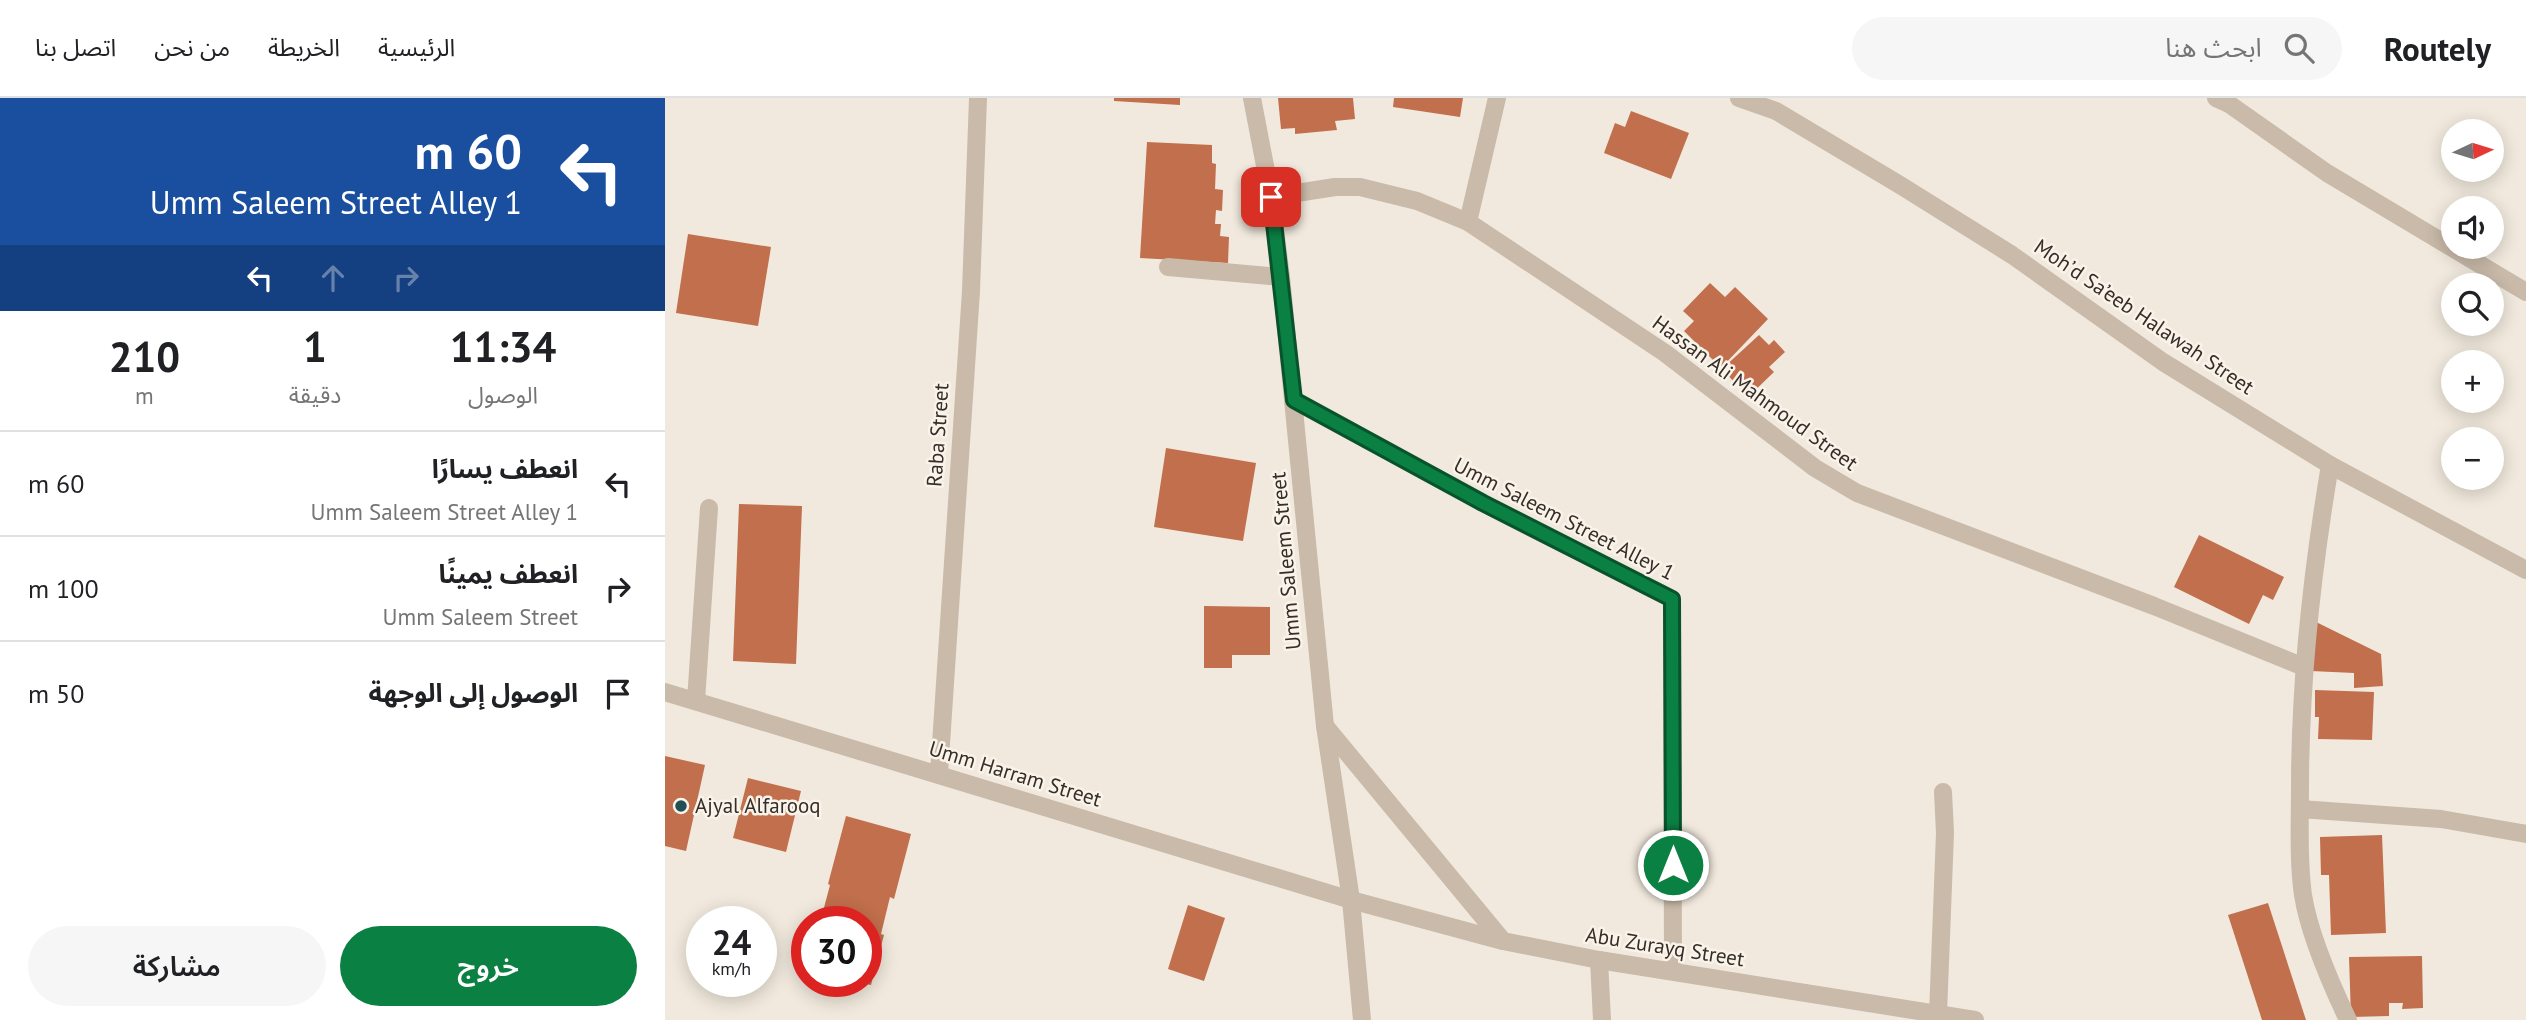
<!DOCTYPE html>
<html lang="ar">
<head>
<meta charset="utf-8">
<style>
	:root { --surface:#fff; --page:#f6f6f6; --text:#202124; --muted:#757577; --line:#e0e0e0; --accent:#0b8043 }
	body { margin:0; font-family:"PT Sans","Noto Sans Arabic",sans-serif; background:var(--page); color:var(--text); direction:rtl; height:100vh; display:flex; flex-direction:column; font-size:26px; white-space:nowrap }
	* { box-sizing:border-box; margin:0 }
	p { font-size:23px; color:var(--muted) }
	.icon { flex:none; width:38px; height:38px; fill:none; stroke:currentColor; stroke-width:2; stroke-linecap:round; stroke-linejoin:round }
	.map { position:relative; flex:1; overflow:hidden; direction:ltr }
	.details { display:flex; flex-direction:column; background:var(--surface); width:665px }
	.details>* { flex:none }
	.banner { background:#1a4fa0; color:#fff; overflow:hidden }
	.needle { width:46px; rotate:86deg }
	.fabs { position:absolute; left:1776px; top:21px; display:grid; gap:14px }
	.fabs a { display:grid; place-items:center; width:63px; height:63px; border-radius:50%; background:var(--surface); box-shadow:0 4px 18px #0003; font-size:35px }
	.speed { position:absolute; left:21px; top:808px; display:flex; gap:14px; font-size:35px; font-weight:700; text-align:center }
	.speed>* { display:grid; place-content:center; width:91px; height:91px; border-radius:50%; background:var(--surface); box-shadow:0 4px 18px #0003; line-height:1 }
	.speed small { font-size:18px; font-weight:400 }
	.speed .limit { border:10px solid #d22; background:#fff; color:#111 }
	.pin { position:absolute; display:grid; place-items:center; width:60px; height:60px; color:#fff; margin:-30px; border-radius:14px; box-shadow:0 4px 10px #0006 }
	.me { position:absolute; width:77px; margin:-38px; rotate:0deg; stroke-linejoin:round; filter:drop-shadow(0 0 5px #0008) }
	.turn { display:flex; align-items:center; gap:24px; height:147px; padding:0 28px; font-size:32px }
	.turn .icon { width:91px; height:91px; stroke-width:2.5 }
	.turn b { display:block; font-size:49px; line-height:60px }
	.lanes { display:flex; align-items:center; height:66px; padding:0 28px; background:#0003; justify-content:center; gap:35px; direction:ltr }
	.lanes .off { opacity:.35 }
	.eta { display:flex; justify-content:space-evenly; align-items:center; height:119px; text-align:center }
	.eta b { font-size:42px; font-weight:600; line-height:49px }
	.cta { display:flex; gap:14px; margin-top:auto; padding:14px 28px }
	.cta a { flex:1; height:80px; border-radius:42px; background:var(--accent); color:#fff; font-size:28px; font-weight:600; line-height:80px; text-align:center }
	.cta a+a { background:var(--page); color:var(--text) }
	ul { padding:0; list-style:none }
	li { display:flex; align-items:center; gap:21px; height:105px; padding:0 28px; border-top:2px solid var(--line) }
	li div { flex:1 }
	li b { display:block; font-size:26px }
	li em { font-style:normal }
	header { display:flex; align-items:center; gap:42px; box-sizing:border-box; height:98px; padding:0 35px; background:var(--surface); border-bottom:2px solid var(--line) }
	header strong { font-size:33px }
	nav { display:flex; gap:38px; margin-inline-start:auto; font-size:24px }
	.search { width:490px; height:63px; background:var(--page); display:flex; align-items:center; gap:18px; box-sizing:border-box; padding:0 24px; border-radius:38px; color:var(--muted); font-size:26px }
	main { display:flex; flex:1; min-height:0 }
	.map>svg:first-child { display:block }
	.building { fill:#c16f4c }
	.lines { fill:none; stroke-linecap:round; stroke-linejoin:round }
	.minor { stroke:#c9baa9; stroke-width:18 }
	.route-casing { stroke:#07532c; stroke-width:18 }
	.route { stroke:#0b8043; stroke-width:12 }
	.poi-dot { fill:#205056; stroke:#f9f3e9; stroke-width:2.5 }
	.labels { text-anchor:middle; stroke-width:5; stroke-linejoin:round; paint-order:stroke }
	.street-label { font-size:21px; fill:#362e29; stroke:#f9f3e9 }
	.poi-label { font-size:21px; fill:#362e29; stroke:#f9f3e9; text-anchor:start }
</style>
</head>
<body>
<header>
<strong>Routely</strong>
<div class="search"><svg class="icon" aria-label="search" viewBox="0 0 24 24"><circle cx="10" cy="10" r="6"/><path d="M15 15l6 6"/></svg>ابحث هنا</div>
<nav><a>الرئيسية</a><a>الخريطة</a><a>من نحن</a><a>اتصل بنا</a></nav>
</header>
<main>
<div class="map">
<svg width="1861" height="922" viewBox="0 0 1861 922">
	<rect width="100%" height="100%" fill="#f1e9dd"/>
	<!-- building -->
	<g class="building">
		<polygon points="449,0 515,0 515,7 449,3"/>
		<polygon points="613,0 688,0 690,21 670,23 672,32 630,36 630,30 616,31"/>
		<polygon points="729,0 798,0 795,19 728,9"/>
		<polygon points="966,13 1024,35 1006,81 939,55 950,25 960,29"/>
		<polygon points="482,44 547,47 547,65 551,66 550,91 558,92 557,113 551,112 550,126 556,126 555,138 564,139 563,165 475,160"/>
		<polygon points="23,136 106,149 93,228 11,215"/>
		<polygon points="1045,185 1060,199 1070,189 1103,221 1056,270 1019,233 1029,223 1018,213"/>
		<polygon points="1094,237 1104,247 1109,242 1120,254 1104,269 1109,274 1083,299 1057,271"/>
		<polygon points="501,350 591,365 578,443 489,429"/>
		<polygon points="74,406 137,408 131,566 68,563"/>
		<polygon points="1534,437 1619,479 1608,502 1598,497 1584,526 1509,489"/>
		<polygon points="539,508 605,509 605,557 567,557 567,570 539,570"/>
		<polygon points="1649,523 1716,556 1718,588 1689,590 1689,575 1646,573"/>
		<polygon points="1650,592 1709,594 1707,642 1653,641 1654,619 1650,619"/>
		<polygon points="0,658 40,667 21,753 0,748"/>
		<polygon points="83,680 136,693 121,754 68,740"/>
		<polygon points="181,718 246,736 229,801 225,799 216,836 219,837 206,887 201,886 201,824 152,824 153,821 156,821 165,787 163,786"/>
		<polygon points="1717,737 1721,835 1666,837 1664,777 1656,777 1655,739"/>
		<polygon points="1603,805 1641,922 1597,922 1563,817"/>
		<polygon points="523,807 560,820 539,883 503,871"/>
		<polygon points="1757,858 1758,910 1737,911 1738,905 1724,905 1724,918 1686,919 1684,859"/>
	</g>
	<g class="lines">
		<!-- minor -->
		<g class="minor">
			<polyline points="587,0 606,99 616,179 660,628 686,802 697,922"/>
			<polyline points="1074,0 1111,13 1235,87 1347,157 1498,264 1665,367 1861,472"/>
			<polyline points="1551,0 1564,6 1662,75 1861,194"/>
			<polyline points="606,99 670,89 695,89 752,103 803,124 1000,255 1150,370 1192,395 1489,508 1639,569"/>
			<polyline points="803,124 832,0"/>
			<polyline points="503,169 616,179"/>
			<polyline points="629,302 818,405 1007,501 1008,873"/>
			<path d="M 1665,367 C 1647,474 1635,581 1635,690 C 1635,725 1633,762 1638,797 C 1644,836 1666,886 1683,922"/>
			<polyline points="0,594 686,802 838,843 934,862 1310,922"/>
			<polyline points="31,603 44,410"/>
			<polyline points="660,628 838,843"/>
			<polyline points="274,676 306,193 313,0"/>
			<polyline points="1635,711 1776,721 1861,736"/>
			<polyline points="934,862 937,922"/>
			<polyline points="1273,916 1280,735 1278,694"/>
		</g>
	</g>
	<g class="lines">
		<defs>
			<polyline id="route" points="606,99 629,302 818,405 1007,501 1008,767"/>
		</defs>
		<!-- route casing -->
		<use href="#route" class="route-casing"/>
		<!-- route -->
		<use href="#route" class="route"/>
	</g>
	<!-- markers -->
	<circle class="poi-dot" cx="16" cy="708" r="7"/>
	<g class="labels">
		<!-- street labels -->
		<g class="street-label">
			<text transform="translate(1479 219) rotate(34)" y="7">Moh’d Sa’eeb Halawah Street</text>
			<text transform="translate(1090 295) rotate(36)" y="7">Hassan Ali Mahmoud Street</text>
			<text transform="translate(273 337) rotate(-86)" y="7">Raba Street</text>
			<text transform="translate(899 421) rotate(27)" y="7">Umm Saleem Street Alley 1</text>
			<text transform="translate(621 463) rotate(-95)" y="7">Umm Saleem Street</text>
			<text transform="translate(350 676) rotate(17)" y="7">Umm Harram Street</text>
			<text transform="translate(1000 849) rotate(9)" y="7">Abu Zurayq Street</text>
		</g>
		<!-- poi labels -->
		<g class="poi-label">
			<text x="30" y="715">Ajyal Alfarooq</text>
		</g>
	</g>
</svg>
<div class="fabs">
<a><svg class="needle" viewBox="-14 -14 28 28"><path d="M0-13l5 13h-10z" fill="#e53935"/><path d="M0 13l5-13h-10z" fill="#757577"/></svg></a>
<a><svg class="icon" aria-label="sound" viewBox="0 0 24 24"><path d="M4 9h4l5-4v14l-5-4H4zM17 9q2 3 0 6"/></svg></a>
<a><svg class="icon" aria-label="search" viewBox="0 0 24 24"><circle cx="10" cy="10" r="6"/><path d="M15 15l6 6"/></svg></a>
<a>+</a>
<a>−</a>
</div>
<div class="speed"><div>24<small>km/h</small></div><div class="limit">30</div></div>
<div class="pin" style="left:606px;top:99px;background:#d93025"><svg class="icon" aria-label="arrive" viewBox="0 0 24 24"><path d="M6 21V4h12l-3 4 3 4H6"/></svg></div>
<svg class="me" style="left:1008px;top:767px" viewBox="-20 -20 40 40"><circle r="17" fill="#0b8043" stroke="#fff" stroke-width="3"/><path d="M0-11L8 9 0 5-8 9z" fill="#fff"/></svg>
</div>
<section class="details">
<div class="banner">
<div class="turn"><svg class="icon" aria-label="left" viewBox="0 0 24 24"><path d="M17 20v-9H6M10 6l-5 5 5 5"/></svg><div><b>60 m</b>Umm Saleem Street Alley 1</div></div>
<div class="lanes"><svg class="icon" aria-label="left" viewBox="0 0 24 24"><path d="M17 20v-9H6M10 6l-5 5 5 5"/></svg><svg class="icon off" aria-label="ahead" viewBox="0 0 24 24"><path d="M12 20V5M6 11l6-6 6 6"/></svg><svg class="icon off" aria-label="right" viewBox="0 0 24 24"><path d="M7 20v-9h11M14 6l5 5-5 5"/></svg></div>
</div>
<div class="eta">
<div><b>11:34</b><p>الوصول</p></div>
<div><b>1</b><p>دقيقة</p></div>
<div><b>210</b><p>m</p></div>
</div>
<ul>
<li><svg class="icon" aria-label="left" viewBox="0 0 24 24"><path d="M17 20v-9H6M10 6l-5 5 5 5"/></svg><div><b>انعطف يسارًا</b><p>Umm Saleem Street Alley 1</p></div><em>60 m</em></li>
<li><svg class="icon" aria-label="right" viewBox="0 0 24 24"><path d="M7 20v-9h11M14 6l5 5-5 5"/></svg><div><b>انعطف يمينًا</b><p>Umm Saleem Street</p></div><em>100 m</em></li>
<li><svg class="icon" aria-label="arrive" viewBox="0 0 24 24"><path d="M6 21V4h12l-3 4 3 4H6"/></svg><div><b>الوصول إلى الوجهة</b></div><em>50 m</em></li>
</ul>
<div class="cta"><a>خروج</a><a>مشاركة</a></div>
</section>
</main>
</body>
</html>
